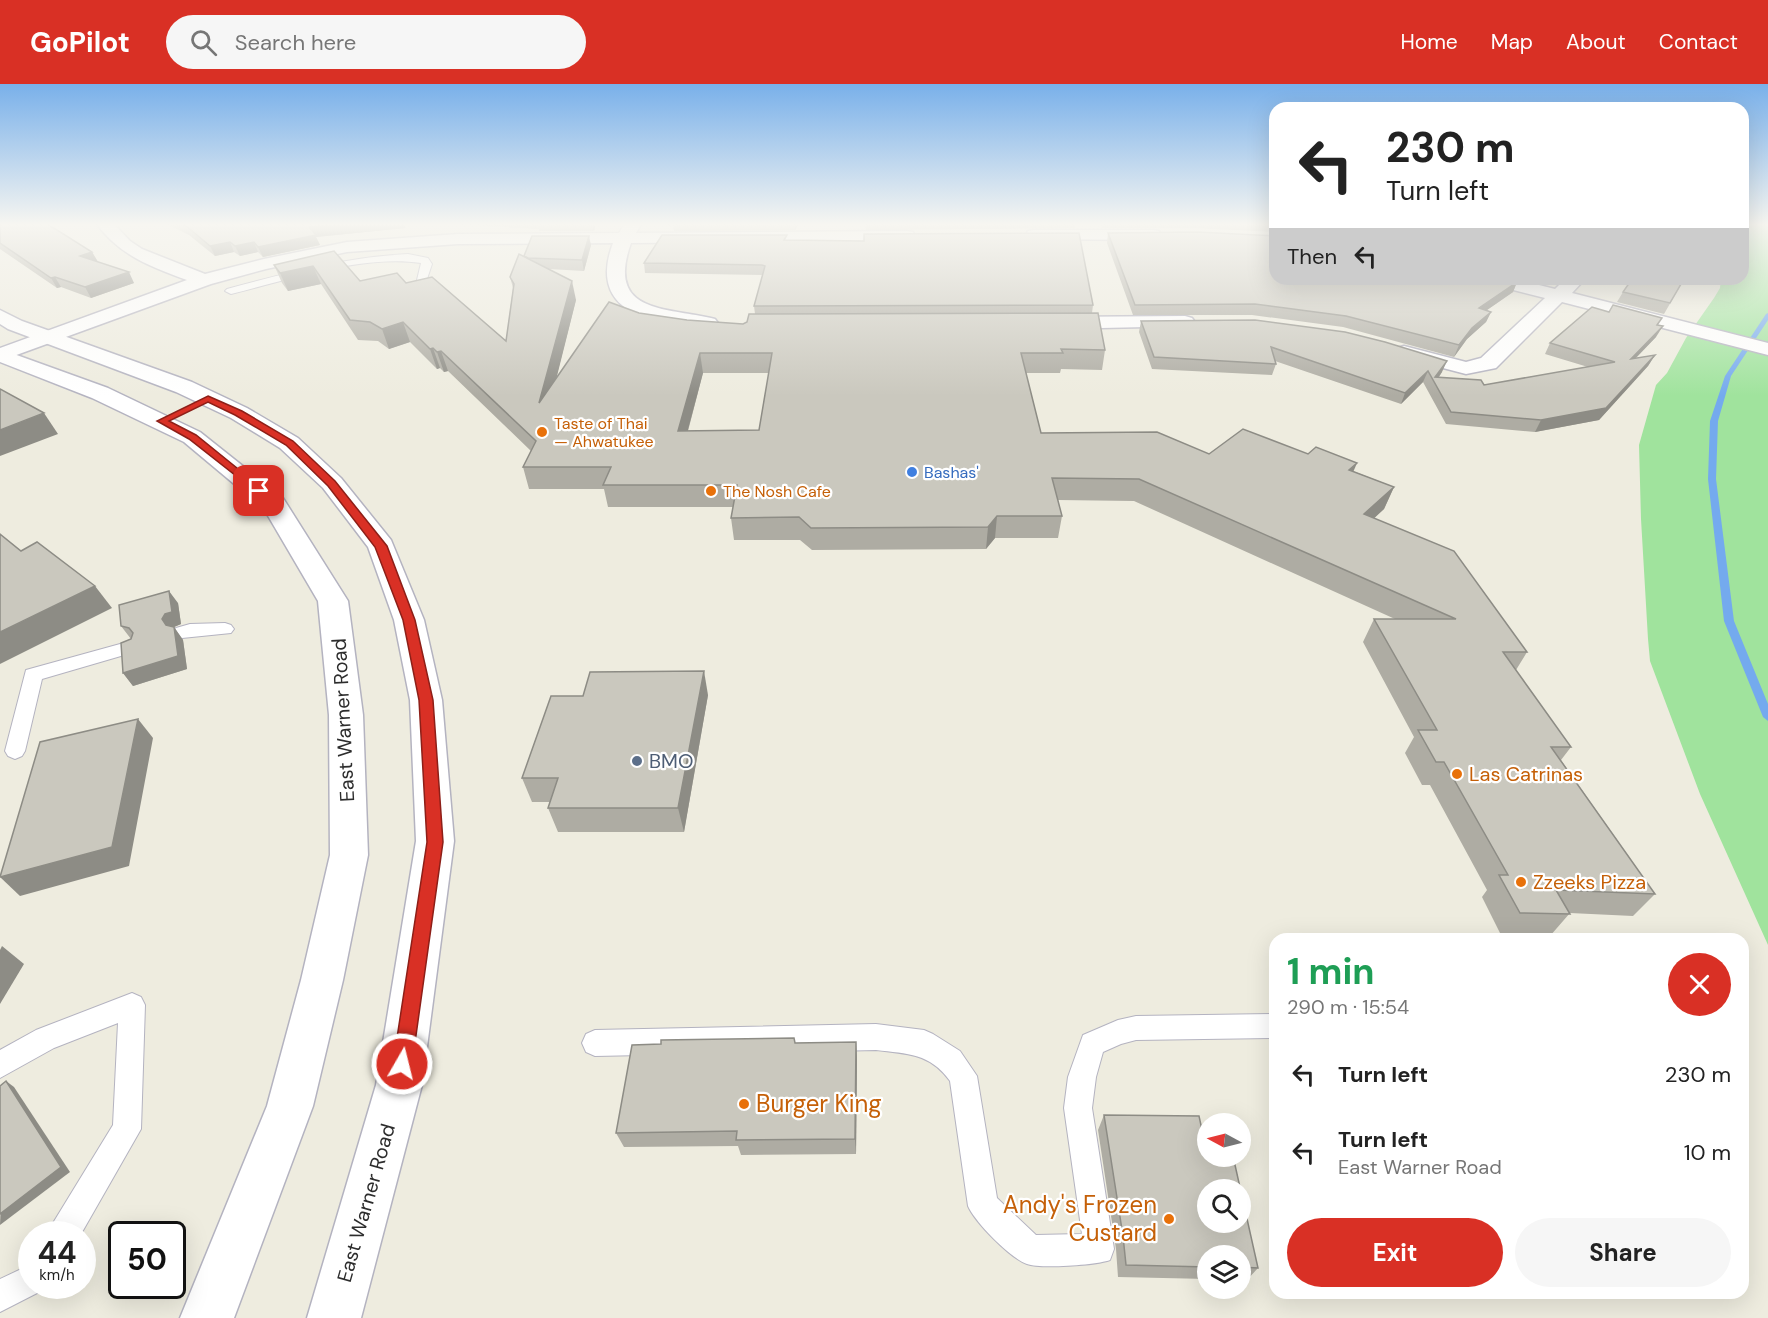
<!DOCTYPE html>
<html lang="en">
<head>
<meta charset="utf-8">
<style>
	:root { --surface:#fff; --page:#f6f6f6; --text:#222; --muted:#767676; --accent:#d93025 }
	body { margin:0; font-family:"DM Sans",sans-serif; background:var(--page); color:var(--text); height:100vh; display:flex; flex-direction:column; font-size:22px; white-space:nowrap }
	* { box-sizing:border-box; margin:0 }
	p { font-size:20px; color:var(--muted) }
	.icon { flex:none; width:33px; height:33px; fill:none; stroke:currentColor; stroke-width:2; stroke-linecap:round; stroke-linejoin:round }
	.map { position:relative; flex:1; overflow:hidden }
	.sheet { position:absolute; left:1269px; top:849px; width:480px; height:366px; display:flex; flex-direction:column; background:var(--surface); border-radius:18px; box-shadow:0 6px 24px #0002 }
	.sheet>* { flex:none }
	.top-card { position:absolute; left:1269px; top:18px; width:480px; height:183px; border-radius:18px; box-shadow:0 6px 24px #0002; background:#fff; color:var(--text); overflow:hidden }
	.needle { width:39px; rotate:277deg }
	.buttons { position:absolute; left:1197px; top:1029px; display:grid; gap:12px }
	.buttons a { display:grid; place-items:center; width:54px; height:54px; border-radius:50%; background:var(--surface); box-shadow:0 6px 24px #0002; font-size:30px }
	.speed { position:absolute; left:18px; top:1137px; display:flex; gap:12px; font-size:30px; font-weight:700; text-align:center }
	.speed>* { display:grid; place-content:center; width:78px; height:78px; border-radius:50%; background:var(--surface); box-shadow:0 6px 24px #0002; line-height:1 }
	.speed small { font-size:15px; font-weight:400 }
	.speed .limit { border:3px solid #111; border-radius:9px; background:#fff; color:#111 }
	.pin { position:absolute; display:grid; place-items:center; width:51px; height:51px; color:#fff; margin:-26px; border-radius:12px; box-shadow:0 3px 9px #0006 }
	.me { position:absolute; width:66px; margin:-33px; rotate:8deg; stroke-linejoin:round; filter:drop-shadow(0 0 4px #0008) }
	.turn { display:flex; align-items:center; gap:21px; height:126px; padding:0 18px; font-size:27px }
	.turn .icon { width:78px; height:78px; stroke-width:2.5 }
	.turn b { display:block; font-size:42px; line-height:51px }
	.then { display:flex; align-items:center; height:57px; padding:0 18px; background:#0003; gap:12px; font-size:22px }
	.round { display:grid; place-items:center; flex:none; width:63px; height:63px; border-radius:32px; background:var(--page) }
	.summary { display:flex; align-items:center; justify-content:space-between; height:102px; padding:0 18px }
	h1 { font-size:36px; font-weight:700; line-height:45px; color:#1e9e55 }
	.action { display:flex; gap:12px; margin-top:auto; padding:12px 18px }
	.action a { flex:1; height:69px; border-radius:36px; background:var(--accent); color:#fff; font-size:24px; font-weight:700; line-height:69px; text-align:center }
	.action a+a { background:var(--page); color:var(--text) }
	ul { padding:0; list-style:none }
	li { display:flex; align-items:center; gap:18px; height:78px; padding:0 18px }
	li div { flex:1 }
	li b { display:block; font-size:22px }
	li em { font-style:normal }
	header { display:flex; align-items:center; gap:36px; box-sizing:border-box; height:84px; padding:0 30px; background:var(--accent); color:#fff }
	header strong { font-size:28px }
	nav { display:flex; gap:33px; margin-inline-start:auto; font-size:21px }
	.search { width:420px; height:54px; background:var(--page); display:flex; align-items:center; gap:15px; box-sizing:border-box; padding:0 21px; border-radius:33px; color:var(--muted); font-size:22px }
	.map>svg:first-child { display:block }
	.green { fill:#a0e39d }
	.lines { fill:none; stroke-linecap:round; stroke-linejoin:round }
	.stream { fill:#74aaee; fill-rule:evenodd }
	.service-casing { stroke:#b4b3c0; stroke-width:2 }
	.minor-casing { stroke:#b4b3c0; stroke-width:3 }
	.secondary-casing { stroke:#b4b3c0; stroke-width:3 }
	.service { fill:#fff; fill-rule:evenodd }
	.minor { fill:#fff; fill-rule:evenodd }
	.secondary { fill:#fff; fill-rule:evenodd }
	.wall { fill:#aeaca3; fill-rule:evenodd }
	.shaded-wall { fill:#8d8c85 }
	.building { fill:#cac8be; stroke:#8d8c85; stroke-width:1.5; fill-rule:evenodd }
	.route { fill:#d93025; stroke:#8d1f18; stroke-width:1.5 }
	.food-dot { fill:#e8710a; stroke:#fff; stroke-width:2 }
	.shop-dot { fill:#3f7fe0; stroke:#fff; stroke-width:2 }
	.service-dot { fill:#5c6f8a; stroke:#fff; stroke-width:2 }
	.labels { text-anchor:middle; stroke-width:4.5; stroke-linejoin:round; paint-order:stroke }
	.far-food-label { font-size:16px; fill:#c56008; stroke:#fff; text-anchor:start }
	.far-shop-label { font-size:16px; fill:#366cbe; stroke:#fff; text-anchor:start }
	.street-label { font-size:20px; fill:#2d2d2d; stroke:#fff }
	.service-label { font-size:20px; fill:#4e5e75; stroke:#fff; text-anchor:start }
	.food-label { font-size:20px; fill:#c56008; stroke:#fff; text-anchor:start }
	.near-food-label { font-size:24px; fill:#c56008; stroke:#fff; text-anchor:start }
</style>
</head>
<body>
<header>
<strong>GoPilot</strong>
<div class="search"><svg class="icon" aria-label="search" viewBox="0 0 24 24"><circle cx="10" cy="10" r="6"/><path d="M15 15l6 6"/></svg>Search here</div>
<nav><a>Home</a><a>Map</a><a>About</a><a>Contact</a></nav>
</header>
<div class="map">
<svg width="1768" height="1234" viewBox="0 0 1768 1234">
	<rect width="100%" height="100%" fill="#eeecdf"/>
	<!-- green -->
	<polygon class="green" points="1743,139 1768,139 1768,861 1700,710 1650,577 1648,555 1641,435 1639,361 1656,301 1667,289 1686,254 1714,214 1720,204 1721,195 1743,195"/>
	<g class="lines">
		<!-- stream -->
		<polygon class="stream" points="1768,229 1768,236 1731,292 1718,337 1716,395 1734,537 1768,620 1768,637 1763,633 1724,537 1708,395 1710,337 1725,292 1766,230"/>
		<defs>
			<g id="service">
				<path d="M 408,170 L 428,174 L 432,180 L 426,198 L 422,199 L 417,196 L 421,179 C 364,170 287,196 231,210 L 225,207 L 227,205 C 286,189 346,173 408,170 Z"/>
				<polygon points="225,539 231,541 234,545 231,549 182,554 176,552 173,548 176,544 190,540"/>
				<polygon points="131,557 138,559 140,563 138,567 42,595 25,667 22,672 15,675 8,672 5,667 26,586"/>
				<polygon points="132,909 141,913 145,921 141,1045 81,1150 49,1150 53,1139 113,1041 118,939 54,964 0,994 0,966 36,946"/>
				<path d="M 1275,930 L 1275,954 L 1136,956 L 1121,960 L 1103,968 L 1096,993 L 1092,1024 L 1114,1165 L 1110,1176 C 1097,1181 1040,1185 1027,1180 C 1010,1174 975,1138 968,1122 L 950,997 C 930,969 908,970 876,966 L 595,972 L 586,968 L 582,959 L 586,950 L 595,946 L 876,940 L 924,946 L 933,950 L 960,967 L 977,992 L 997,1114 L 1036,1151 L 1082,1150 L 1064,1024 L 1068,993 L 1083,951 L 1118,936 L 1136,932 Z"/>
				<polygon points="32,1180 32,1202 45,1202 43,1206 0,1228 0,1195"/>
			</g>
			<g id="minor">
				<path d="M 96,139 L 113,139 L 130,157 L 142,165 L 205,190 L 264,175 L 347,158 L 458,150 L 619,149 L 625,139 L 642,139 L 636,149 L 907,147 L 913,148 L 915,152 L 913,156 L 907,157 L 631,159 C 605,231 668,223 715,235 L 718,239 L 715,243 L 708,245 C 655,240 586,231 613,159 L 458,160 L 347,168 L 266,185 L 211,200 L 0,277 L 0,264 L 187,196 C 151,183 119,171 96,139 Z"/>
				<polygon points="1034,146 1153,146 1159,147 1161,151 1159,155 1153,156 1028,155 1026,151 1028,147"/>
				<polygon points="1484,195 1515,195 1555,205 1565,195 1585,195 1572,209 1768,259 1768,271 1562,218 1496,284 1466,290 1397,272 1394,268 1397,264 1404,262 1466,278 1481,274 1545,214 1486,199"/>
				<polygon points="1185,232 1192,234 1195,238 1192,242 1056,245 1049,243 1046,239 1049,235 1056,233"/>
			</g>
			<g id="secondary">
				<polygon points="0,226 22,237 192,298 247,324 298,354 341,394 391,456 424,536 442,616 454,757 422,1001 361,1234 307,1234 376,1001 416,757 410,616 394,536 368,463 323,404 280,364 231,334 176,308 8,245 0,240"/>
				<polygon points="0,265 108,304 200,348 283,414 348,517 363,631 368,771 343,896 313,1022 234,1234 180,1234 267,1022 301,896 330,771 329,631 318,517 264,425 184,358 92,314 0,278"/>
			</g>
		</defs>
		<!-- service casing -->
		<use href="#service" class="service-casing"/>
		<!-- minor casing -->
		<use href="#minor" class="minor-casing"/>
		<!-- secondary casing -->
		<use href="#secondary" class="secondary-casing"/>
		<!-- service -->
		<use href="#service" class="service"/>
		<!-- minor -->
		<use href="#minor" class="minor"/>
		<!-- secondary -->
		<use href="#secondary" class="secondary"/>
	</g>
	<!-- wall -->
	<g class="wall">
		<polygon points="0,139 92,168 98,178 134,199 91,214 61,203 57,204 0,165"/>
		<polygon points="165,139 406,139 405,144 316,153 320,161 263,173 258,168 240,172 234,168 215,172 189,151"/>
		<polygon points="439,139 596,139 594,147 539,147 539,145"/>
		<polygon points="666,139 799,139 795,146 674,147 673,142 666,141"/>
		<polygon points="865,139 1076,139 1075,144 866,146"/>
		<polygon points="1100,139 1275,139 1275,148 1195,144 1102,144"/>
		<polygon points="1108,149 1275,195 1517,198 1513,208 1487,226 1491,228 1486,238 1467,255 1454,273 1343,243 1252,231 1133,231 1107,159"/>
		<path d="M 787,156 L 1093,221 L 1092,229 L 1105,266 L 1102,286 L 1061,285 L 1060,289 L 1026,289 L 1041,349 L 1353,387 L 1394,403 L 1384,425 L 1374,434 L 1527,568 L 1516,586 L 1571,663 L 1561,676 L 1655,810 L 1633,832 L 1570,829 L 1550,852 L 1501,851 L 1482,813 L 1487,806 L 1430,701 L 1422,701 L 1405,669 L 1414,653 L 1363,558 L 1374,535 L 1395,535 L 1134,417 L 1058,416 L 1062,432 L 1058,454 L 995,454 L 986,465 L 812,466 L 800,456 L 734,456 L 731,434 L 733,423 L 608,423 L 604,405 L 529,405 L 523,383 L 531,367 L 448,287 L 444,288 L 440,284 L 437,285 L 410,258 L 389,265 L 378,257 L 358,256 L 321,200 L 288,207 L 282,199 L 274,181 L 334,167 L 360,197 L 406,199 L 506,257 L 513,204 L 510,193 L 524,172 L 591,161 L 584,187 L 549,185 L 576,216 L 556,294 L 639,229 L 687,236 L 743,240 L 747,238 L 755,230 L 754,222 L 763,191 L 645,189 L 644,179 ZM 703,289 L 769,289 L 759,346 L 688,347 Z"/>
		<polygon points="1632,195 1695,195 1692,199 1683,197 1664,230 1617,218 1623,208"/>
		<polygon points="1141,237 1442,288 1439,293 1484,301 1588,283 1545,270 1550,259 1657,241 1656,253 1636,274 1655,271 1648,282 1599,336 1535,348 1446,340 1423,298 1401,320 1275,277 1276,280 1272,291 1152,285 1139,248"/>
		<polygon points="178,519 181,540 174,543 183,556 187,585 133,602 123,589 131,555 121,542"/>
		<polygon points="708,611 684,748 558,748 548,724 550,718 532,718 522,694 583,612"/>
		<polygon points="856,958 857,974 856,1070 741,1071 738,1062 624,1063 616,1049 795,959"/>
		<polygon points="1104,1031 1258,1184 1247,1196 1240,1196 1240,1172 1208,1172 1208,1195 1118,1193 1116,1165 1098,1046"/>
	</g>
	<!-- shaded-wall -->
	<g class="shaded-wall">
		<polygon points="351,139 406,139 405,144 316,153 320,161 263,173 258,163 309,143"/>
		<polygon points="593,139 596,139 594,147"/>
		<polygon points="795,139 799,139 795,146"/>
		<polygon points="589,152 591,161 584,187 582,176"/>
		<polygon points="230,158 234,168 215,172 210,162"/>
		<polygon points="254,158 258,168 240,172 235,162"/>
		<polygon points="92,168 98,178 80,172"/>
		<polygon points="313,182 321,200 288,207 280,189"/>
		<polygon points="129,188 134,199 91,214 85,203"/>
		<polygon points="55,193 61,203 57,204 51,194"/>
		<polygon points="572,197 576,216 545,340 539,319"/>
		<polygon points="1517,198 1513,208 1474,235 1479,224"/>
		<polygon points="1491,228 1486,238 1467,255 1454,273 1459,261 1472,244"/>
		<polygon points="403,238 410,258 389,265 382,245"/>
		<polygon points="1663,242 1656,253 1624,286 1631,275"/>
		<polygon points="433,264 440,284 437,285 430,265"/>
		<polygon points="441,267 448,287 444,288 437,268"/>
		<polygon points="700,269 703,289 682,368 678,347"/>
		<polygon points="1655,271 1648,282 1599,336 1535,348 1541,336"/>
		<polygon points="1447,277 1442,288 1435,298 1435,293"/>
		<polygon points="1428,287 1423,298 1401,320 1405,309"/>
		<polygon points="44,329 58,350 0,372 0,346"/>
		<polygon points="1357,379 1348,400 1349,386"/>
		<polygon points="1394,403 1384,425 1355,452 1364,430"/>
		<polygon points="997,432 995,454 986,465 988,443"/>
		<polygon points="95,502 112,524 0,580 0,548"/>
		<polygon points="169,507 178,519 181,540 174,543 171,548 162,535"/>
		<polygon points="174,543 183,556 187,585 133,602 123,589"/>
		<polygon points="704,587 708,611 684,748 678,724"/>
		<polygon points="138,635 153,654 129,782 20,812 0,793"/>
		<polygon points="2,862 24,880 0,920 0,866"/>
		<polygon points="856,958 857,974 856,1070 855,1055"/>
		<polygon points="6,997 14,1003 70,1088 0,1141"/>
	</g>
	<!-- building -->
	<g class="building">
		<polygon points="0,139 46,139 92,168 80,172 129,188 85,203 55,193 51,194 0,159"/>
		<polygon points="181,139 351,139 309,143 316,151 258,163 254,158 235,162 230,158 210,162 185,141"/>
		<polygon points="1197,148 1275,152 1275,195 1507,195 1517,198 1479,224 1491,228 1472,244 1459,261 1346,232 1255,220 1135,221 1108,149"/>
		<polygon points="1079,149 1093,221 754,222 765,182 762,181 644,179 662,151 787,151 784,156 864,157 864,150"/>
		<polygon points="532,152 589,152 582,176 528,174 524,172"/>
		<path d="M 334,167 L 360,197 L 397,189 L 406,199 L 432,193 L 506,257 L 514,200 L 510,193 L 519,170 L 572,197 L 539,319 L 609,218 L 639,229 L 687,236 L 743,240 L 747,238 L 749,230 L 1098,229 L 1105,266 L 1061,265 L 1063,269 L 1021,269 L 1041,349 L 1157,348 L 1209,370 L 1243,345 L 1308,370 L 1316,363 L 1357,379 L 1349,386 L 1394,403 L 1364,430 L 1454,467 L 1527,568 L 1503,568 L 1571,663 L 1551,663 L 1655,810 L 1556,806 L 1570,830 L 1520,829 L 1499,791 L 1508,791 L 1444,678 L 1436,678 L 1418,646 L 1437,646 L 1374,535 L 1456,535 L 1139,395 L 1052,394 L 1062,432 L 997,432 L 988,443 L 811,444 L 799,433 L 731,434 L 737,401 L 603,401 L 611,383 L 523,383 L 536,357 L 441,267 L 437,268 L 433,264 L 430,265 L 403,238 L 382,245 L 370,238 L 350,236 L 313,182 L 280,189 L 274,181 ZM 700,269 L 772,269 L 759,346 L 678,347 Z"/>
		<polygon points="1632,195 1684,195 1670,219 1623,208"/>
		<polygon points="1613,221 1662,234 1657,241 1663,242 1631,275 1655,271 1606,324 1541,336 1451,328 1428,287 1405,309 1271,263 1276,280 1154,273 1141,237 1255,236 1345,248 1385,258 1447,277 1435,293 1481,296 1484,301 1615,278 1550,259 1592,223 1609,228"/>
		<polygon points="0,305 44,329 0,346"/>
		<polygon points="0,450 21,467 37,458 95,502 0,548"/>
		<polygon points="169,507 172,528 165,530 162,535 166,541 174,543 178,572 123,589 121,559 131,555 133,549 129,544 121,542 119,521"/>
		<polygon points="704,587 678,724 548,724 558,694 522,694 551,612 583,612 590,588"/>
		<polygon points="138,635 112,763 0,793 40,658"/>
		<polygon points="794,954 795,959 856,958 855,1055 736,1056 737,1047 616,1049 632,961 661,960 661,956"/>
		<polygon points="6,997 61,1083 0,1130 0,1002"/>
		<path d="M 1104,1031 L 1199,1032 L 1207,1069 L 1208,1069 L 1208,1072 L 1233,1072 L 1258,1184 L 1240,1183 L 1240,1172 L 1208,1172 L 1208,1183 L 1126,1181 L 1123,1152 ZM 1208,1106 L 1240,1106 L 1240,1138 L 1208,1138 Z"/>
	</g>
	<!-- sky -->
	<linearGradient id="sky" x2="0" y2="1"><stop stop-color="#79b0ea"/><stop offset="0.45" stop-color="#f7f6f1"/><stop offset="1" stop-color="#f7f6f1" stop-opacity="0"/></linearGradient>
	<rect width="1768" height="312" fill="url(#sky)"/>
	<!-- route -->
	<polygon class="route" points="208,312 242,327 293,357 335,397 387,462 415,536 433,616 443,758 412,980 409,986 402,989 395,986 393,980 427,758 419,616 403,536 375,463 328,402 286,361 235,331 208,318 169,337 196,351 263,405 265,407 259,410 189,355 157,337"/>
	<!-- markers -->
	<g class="food-dot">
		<circle cx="542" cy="348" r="6"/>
		<circle cx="711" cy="407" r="6"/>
		<circle cx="1457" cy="690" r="6"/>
		<circle cx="1521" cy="798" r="6"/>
		<circle cx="744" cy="1020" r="6"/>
		<circle cx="1169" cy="1135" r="6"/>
	</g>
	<circle class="shop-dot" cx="912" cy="388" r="6"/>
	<circle class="service-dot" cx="637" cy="677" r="6"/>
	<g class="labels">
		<!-- far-food labels -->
		<g class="far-food-label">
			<text x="554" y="345">Taste of Thai<tspan x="554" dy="18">— Ahwatukee</tspan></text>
			<text x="723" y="413">The Nosh Cafe</text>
		</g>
		<!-- far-shop labels -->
		<g class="far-shop-label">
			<text x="924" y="394">Bashas'</text>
		</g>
		<!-- street labels -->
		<g class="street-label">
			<text transform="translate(343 636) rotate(-93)" y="7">East Warner Road</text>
			<text transform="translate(366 1119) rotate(-74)" y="7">East Warner Road</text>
		</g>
		<!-- service labels -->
		<g class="service-label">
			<text x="649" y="684">BMO</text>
		</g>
		<!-- food labels -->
		<g class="food-label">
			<text x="1469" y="697">Las Catrinas</text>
			<text x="1533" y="805">Zzeeks Pizza</text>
		</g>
		<!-- near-food labels -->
		<g class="near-food-label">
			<text x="756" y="1028">Burger King</text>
			<text x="1157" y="1129" text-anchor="end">Andy's Frozen<tspan x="1157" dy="28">Custard</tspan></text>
		</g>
	</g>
</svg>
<div class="buttons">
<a><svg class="needle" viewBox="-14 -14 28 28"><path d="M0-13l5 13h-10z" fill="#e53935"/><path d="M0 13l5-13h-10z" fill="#767676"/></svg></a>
<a><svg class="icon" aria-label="search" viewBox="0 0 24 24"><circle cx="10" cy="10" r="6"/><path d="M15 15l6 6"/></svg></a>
<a><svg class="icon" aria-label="layers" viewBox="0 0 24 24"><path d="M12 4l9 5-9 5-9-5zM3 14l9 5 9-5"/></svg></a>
</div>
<div class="speed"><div>44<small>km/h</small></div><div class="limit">50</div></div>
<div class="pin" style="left:259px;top:407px;background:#d93025"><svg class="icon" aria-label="arrive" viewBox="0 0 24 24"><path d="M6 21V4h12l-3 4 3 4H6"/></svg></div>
<svg class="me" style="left:402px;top:980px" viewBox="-20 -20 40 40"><circle r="17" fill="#d93025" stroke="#fff" stroke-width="3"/><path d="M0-11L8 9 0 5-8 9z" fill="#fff"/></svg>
<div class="top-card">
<div class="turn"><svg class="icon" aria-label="left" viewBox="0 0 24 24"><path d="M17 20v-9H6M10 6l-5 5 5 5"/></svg><div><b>230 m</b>Turn left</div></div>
<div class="then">Then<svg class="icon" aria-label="left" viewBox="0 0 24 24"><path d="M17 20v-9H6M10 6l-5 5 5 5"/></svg></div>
</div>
<section class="sheet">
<div class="summary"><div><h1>1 min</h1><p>290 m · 15:54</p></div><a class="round" style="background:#d93025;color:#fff"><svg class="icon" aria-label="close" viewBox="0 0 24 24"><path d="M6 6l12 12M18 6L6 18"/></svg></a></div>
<ul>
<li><svg class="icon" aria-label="left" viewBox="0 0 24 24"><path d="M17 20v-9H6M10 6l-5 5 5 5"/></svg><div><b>Turn left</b></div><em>230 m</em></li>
<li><svg class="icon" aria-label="left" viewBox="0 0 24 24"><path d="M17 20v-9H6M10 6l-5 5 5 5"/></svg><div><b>Turn left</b><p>East Warner Road</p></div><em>10 m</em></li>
</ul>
<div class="action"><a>Exit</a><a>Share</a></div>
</section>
</div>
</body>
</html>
